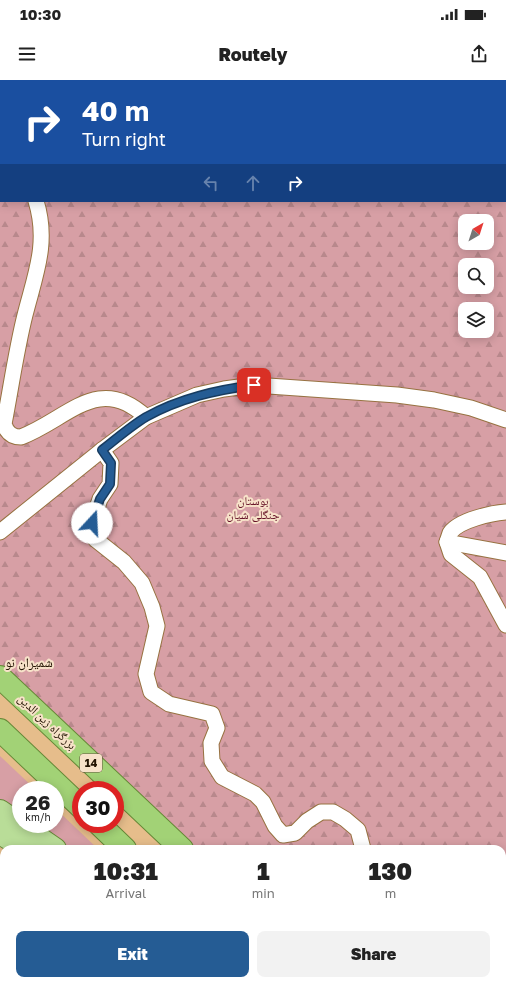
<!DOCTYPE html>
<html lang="en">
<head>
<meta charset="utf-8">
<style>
	:root { --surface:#fff; --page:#f2f2f2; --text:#222; --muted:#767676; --accent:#255c94 }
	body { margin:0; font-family:"Golos Text","Noto Naskh Arabic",sans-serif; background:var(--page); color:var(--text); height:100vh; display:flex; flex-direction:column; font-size:15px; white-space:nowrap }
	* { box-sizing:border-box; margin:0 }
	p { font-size:13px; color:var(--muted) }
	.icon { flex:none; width:22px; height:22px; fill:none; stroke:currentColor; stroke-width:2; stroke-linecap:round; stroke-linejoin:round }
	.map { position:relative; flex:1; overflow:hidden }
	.sheet { position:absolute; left:0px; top:765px; width:506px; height:140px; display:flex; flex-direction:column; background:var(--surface); border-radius:12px 12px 0 0; box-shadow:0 2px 10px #0003 }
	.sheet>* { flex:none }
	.banner { position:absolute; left:0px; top:0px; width:506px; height:122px; box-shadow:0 2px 10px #0003; background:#1a4fa0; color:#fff; overflow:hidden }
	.needle { width:26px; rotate:39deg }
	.controls { position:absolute; left:458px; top:134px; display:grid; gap:8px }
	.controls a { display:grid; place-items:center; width:36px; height:36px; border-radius:8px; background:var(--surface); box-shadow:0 2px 10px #0003; font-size:20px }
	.speed { position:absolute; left:12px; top:701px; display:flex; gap:8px; font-size:20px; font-weight:700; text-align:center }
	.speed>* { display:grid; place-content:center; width:52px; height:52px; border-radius:50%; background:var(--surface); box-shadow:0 2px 10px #0003; line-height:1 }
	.speed small { font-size:10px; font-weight:400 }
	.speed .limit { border:6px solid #d22; background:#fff; color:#111 }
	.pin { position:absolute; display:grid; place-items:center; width:34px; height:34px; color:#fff; margin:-17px; border-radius:8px; box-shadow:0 2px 6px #0006 }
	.me { position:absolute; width:44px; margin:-22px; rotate:20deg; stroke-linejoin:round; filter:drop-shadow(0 0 3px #0008) }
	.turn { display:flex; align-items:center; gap:14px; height:84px; padding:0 16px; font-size:18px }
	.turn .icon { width:52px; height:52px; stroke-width:2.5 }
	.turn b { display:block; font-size:28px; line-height:34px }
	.lanes { display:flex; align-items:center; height:38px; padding:0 16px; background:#0003; justify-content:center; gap:20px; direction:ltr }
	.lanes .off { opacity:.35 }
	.eta { display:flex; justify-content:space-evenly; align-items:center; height:68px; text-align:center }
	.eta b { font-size:24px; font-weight:800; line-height:28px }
	.action { display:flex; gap:8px; margin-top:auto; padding:8px 16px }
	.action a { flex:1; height:46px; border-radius:8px; background:var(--accent); color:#fff; font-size:16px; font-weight:800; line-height:46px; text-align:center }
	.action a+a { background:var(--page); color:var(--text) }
	.status { display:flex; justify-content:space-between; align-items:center; height:28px; padding:0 20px; background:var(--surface); direction:ltr }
	.status svg { height:11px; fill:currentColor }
	header { display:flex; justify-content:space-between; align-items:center; height:52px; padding:0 16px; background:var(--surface); font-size:18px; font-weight:800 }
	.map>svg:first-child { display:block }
	.green { fill:#d79fa5 }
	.forest { fill:url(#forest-firs); fill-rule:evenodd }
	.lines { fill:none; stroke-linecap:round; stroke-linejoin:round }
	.minor-casing { stroke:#977241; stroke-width:17 }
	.primary-casing { stroke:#668837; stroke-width:24 }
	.trunk-casing { stroke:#668837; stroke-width:24 }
	.minor { stroke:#fff; stroke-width:15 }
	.primary { stroke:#b9dd98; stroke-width:22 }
	.trunk { stroke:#a2d276; stroke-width:22 }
	.route-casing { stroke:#183c60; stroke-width:10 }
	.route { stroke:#255c94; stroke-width:7 }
	.labels { text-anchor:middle; stroke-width:4; stroke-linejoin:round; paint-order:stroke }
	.shield { fill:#f7e2c9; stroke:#62523e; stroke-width:1 }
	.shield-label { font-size:11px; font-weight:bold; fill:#221402 }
	.park-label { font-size:12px; fill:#651227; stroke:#f7e2c9 }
	.street-label { font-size:12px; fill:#221402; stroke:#f7e2c9 }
	.neighbourhood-label { font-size:13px; fill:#221402; stroke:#f7e2c9 }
</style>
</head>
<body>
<div class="status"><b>10:30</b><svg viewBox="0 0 49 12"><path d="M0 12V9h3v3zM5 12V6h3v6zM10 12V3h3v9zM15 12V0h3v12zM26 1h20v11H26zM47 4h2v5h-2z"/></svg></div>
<header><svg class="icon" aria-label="menu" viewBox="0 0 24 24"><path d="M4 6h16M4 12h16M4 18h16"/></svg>Routely<svg class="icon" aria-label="share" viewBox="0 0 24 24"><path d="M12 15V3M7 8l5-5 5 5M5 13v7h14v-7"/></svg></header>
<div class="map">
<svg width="506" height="905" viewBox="0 0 506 905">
	<defs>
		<pattern id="forest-firs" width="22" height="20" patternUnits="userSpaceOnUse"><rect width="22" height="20" fill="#d79fa5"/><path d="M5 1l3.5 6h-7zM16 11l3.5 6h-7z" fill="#b8888c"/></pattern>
	</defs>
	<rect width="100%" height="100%" fill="#e6bd8b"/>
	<!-- green -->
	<g class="green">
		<polygon points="0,676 36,710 21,710 21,739 0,725"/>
		<polygon points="55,728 98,769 65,769 29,744 55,744"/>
	</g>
	<!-- forest -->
	<path class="forest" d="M 0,0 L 506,0 L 506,905 L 321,905 L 316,901 L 502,901 L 502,769 L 176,769 L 0,604 ZM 1,1 L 505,1 L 505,121 L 1,121 ZM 465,141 L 487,141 L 487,163 L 465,163 ZM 465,185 L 487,185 L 487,207 L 465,207 ZM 465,229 L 487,229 L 487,251 L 465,251 Z"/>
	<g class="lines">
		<defs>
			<g id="minor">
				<polyline points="17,1 18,0"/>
				<polyline points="291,1 292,0"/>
				<polyline points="0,57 1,54"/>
				<polyline points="505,111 506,111"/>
				<path d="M 36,121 C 49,163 35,195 25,235 C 16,271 11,308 4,344 C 7,353 12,357 21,357 C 68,339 98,293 146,337"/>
				<polyline points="102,370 111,383 110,404 100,419 92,443 95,459 124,482 142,503 152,527 157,546 146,594 151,612 169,624 212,634 217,648 211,663 212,681 222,697 255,714 263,722 275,746 283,755 295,753 307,741 321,732 333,732 345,739 358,750 363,769"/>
				<path d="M 506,432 C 492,433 459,440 450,453 C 449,456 448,459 447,462 L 451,474 L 480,497 L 506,545"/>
				<polyline points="0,452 102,370 146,337 197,315 224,309 254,305 397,315 434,320 471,328 506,340"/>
				<polyline points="447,462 506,473"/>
				<polyline points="0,784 4,786"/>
				<polyline points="32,901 32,905"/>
				<polyline points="53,901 63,905"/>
				<polyline points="111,901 111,905"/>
				<polyline points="156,901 161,905"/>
				<polyline points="391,901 391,905"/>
			</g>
			<g id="primary">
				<polyline points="0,731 55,769"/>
				<polyline points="0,753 26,769"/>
				<polyline points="206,901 211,905"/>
			</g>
			<g id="trunk">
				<polyline points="0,597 182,769"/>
				<polyline points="0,650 81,727"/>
				<polyline points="99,744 125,769"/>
				<polyline points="263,901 268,905"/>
				<polyline points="321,901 325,905"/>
			</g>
		</defs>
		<!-- minor casing -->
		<use href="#minor" class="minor-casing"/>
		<!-- primary casing -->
		<use href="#primary" class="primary-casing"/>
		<!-- trunk casing -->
		<use href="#trunk" class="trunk-casing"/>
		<!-- minor -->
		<use href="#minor" class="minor"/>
		<!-- primary -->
		<use href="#primary" class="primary"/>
		<!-- trunk -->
		<use href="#trunk" class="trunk"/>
	</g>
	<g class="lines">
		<defs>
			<path id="route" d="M 92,443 L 100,419 L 110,404 L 111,383 L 102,370 C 116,359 131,346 146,337 C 180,318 217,310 254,305"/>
		</defs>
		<!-- route casing -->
		<use href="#route" class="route-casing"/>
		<!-- route -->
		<use href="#route" class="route"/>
	</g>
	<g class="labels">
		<!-- shield labels -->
		<rect class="shield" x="80" y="674" width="22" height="18" rx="3"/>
		<g class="shield-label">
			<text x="91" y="687">14</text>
		</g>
		<!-- park labels -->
		<g class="park-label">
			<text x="253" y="425">بوستان<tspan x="253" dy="14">جنگلی شیان</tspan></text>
		</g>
		<!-- street labels -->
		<g class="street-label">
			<text transform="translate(47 642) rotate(43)" y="4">بزرگراه زین الدین</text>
		</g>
		<!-- neighbourhood labels -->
		<g class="neighbourhood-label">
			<text x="29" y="587">شمیران نو</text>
		</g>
	</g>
</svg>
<div class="controls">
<a><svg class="needle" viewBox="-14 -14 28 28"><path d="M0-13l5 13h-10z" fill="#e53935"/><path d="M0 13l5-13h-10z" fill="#767676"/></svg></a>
<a><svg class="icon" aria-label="search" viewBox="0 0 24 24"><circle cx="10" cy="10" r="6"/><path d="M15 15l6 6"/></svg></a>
<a><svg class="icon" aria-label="layers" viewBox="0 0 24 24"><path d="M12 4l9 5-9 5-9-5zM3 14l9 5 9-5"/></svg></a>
</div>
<div class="speed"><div>26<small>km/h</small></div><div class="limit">30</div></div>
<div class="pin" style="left:254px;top:305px;background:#d93025"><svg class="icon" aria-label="arrive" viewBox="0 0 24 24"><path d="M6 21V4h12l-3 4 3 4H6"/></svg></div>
<svg class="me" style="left:92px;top:443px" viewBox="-20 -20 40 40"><circle r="19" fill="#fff"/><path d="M0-13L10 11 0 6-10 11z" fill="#255c94"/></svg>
<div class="banner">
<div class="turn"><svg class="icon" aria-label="right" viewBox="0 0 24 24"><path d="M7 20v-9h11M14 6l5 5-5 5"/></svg><div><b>40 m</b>Turn right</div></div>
<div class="lanes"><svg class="icon off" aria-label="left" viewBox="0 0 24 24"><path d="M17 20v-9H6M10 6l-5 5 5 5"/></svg><svg class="icon off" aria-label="ahead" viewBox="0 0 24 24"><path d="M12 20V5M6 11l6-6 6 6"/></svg><svg class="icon" aria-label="right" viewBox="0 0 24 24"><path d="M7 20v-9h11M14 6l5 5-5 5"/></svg></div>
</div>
<section class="sheet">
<div class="eta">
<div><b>10:31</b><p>Arrival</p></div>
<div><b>1</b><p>min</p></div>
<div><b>130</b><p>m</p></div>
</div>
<div class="action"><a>Exit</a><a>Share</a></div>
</section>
</div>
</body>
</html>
